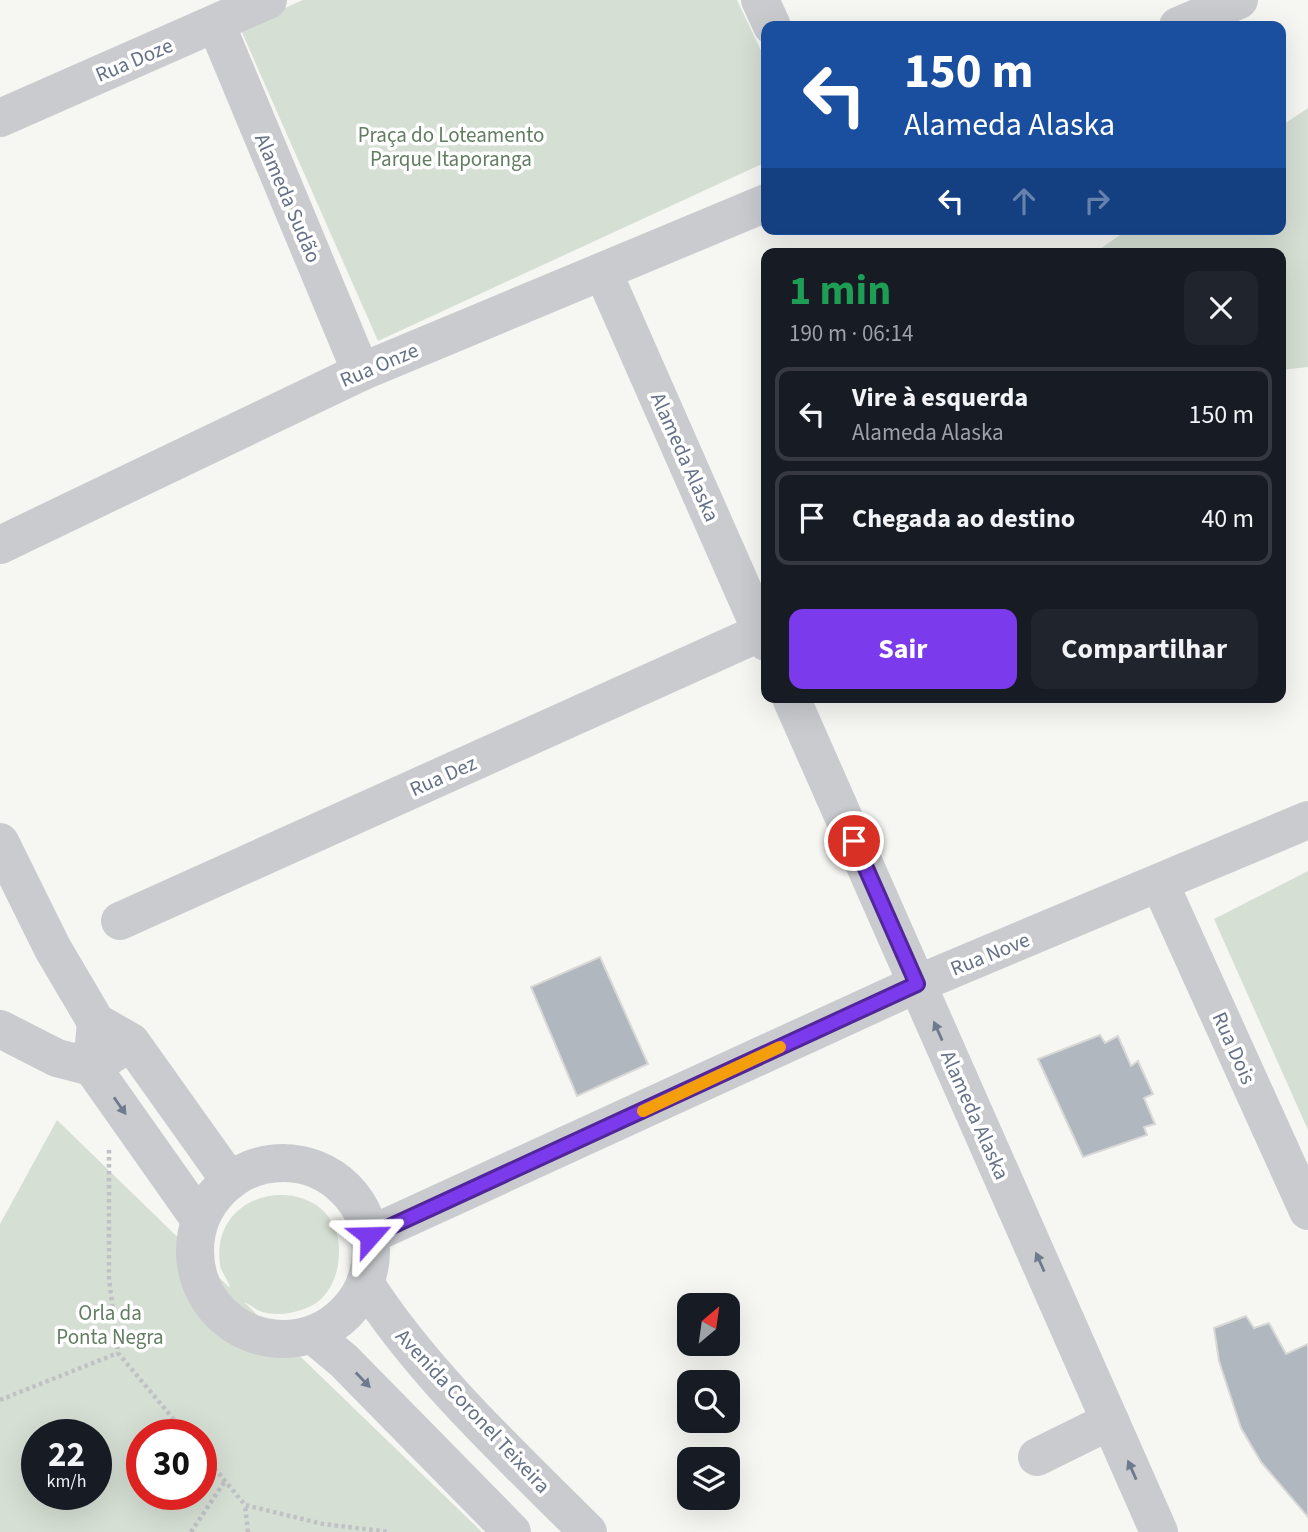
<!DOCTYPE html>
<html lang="pt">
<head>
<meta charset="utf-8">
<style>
	:root { --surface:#171b24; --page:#20242c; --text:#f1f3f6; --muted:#9ea1a6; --line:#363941; --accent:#7c3aed }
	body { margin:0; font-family:"Source Sans 3",sans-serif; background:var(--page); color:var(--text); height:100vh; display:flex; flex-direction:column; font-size:26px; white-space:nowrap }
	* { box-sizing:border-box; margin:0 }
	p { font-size:23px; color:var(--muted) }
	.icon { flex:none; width:38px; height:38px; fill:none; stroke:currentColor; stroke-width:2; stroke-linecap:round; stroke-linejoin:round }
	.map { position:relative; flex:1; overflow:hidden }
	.sheet { position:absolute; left:761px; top:248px; width:525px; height:455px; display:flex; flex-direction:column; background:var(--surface); border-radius:14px; box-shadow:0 7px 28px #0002 }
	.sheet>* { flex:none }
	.top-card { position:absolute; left:761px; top:21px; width:525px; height:214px; border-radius:14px; box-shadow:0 7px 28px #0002; background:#1a4fa0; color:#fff; overflow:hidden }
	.needle { width:46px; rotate:29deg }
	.controls { position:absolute; left:677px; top:1293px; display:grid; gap:14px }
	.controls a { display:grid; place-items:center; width:63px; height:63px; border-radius:14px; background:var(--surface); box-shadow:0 7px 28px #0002; font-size:35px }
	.speed { position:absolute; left:21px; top:1419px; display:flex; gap:14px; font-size:35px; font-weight:700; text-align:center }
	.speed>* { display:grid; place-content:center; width:91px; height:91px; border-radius:50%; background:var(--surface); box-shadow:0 7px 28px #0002; line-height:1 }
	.speed small { font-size:18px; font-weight:400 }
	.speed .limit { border:10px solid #d22; background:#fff; color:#111 }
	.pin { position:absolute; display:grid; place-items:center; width:60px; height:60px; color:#fff; margin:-30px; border:4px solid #fff; border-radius:50%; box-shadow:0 2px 7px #0007 }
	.me { position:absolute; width:77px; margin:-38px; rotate:65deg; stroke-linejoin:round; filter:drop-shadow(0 0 5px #0008) }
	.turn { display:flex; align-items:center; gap:24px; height:147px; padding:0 28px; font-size:32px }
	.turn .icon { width:91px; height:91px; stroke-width:2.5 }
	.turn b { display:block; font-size:49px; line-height:60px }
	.lanes { display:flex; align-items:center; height:66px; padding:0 28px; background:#0003; justify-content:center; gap:35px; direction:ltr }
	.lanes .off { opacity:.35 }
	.round { display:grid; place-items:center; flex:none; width:74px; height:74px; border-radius:14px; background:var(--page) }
	.headline { display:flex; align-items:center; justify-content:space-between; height:119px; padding:0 28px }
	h1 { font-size:42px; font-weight:700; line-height:52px; color:#1e9e55 }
	.action { display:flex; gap:14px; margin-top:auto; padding:14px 28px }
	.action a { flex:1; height:80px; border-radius:14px; background:var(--accent); color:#fff; font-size:28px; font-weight:700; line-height:80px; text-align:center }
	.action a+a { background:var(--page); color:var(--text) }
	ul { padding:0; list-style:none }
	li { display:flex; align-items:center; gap:21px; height:94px; margin:0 14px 10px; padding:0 14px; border:4px solid var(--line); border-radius:14px }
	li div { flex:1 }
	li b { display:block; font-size:26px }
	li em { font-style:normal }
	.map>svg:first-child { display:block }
	.green { fill:#d6dfd4; fill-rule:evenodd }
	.building { fill:#b1b7be; stroke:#d8d8d6; stroke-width:2 }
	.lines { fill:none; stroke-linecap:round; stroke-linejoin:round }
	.path { stroke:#c0c1c4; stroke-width:4.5; stroke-dasharray:3.5 3.5; stroke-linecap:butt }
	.minor { stroke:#c9cbcf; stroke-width:38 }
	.oneway { fill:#6e7a8e }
	.route-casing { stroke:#51269a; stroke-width:18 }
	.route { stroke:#7c3aed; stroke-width:12 }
	.slow { stroke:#f59e0b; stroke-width:12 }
	.labels { text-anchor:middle; stroke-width:7; stroke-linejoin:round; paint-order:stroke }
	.street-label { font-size:21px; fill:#647187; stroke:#fff }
	.park-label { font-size:21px; fill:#637d63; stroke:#fff }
</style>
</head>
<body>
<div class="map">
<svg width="1308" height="1532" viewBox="0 0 1308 1532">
	<rect width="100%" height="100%" fill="#f6f7f3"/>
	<!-- green -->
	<g class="green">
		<polygon points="303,0 737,0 766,61 766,162 378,341 240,28"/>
		<polygon points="1308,108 1308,367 1281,370 1281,254 1094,253 1129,229 1281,229 1281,126"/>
		<polygon points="1308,871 1308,1130 1214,919"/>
		<path d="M 57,1120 L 230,1288 C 229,1281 221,1272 220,1265 C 208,1176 344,1171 339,1255 C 338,1271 334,1285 322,1298 C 308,1312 281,1317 262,1312 C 256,1310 249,1304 244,1302 L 482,1532 L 0,1532 L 0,1224 ZM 96,1435 L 96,1494 L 37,1494 L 37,1435 ZM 201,1435 L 201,1494 L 142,1494 L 142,1435 Z"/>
	</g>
	<!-- building -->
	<g class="building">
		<polygon points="600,957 648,1064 577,1096 531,987"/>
		<polygon points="1100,1035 1105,1043 1118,1036 1131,1066 1138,1061 1153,1094 1144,1098 1155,1124 1144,1127 1147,1135 1083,1157 1038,1059"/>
		<polygon points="1246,1316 1254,1328 1269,1323 1286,1354 1308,1344 1308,1517 1261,1462 1241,1428 1219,1361 1214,1328"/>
	</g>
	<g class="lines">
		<!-- path -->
		<g class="path">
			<polyline points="109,1150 109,1278 118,1353 187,1435"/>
			<polyline points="0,1400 118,1353"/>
			<polyline points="201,1452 245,1505"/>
			<polyline points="191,1532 225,1481"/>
			<polyline points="248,1532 245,1505 323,1524 390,1532"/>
		</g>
		<!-- minor -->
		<g class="minor">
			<polyline points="760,0 772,26"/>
			<polyline points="216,24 361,372"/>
			<polyline points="1178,26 1239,0"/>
			<polyline points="0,118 268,0"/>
			<polyline points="603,272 766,642"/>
			<polyline points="0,545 361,372 766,203"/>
			<polyline points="791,698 1159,1532"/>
			<polyline points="0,842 53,949 96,1022 131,1042 230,1181"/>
			<polyline points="1160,884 1308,1211"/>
			<polyline points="120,921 766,630"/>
			<polyline points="96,1022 92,1067 200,1220"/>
			<polyline points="0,1029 57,1058 92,1067 114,1053"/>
			<circle cx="283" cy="1251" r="88"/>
			<polyline points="370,1235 917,984 1308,820"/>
			<path d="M 365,1283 C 422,1373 513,1457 588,1532"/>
			<polyline points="313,1335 344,1361 512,1532"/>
			<polyline points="1037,1457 1110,1421"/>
		</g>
	</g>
	<!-- one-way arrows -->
	<defs><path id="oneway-solid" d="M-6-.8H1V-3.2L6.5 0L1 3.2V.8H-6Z" transform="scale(1.75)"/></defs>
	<g class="oneway">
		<use href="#oneway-solid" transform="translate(938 1031) rotate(-114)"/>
		<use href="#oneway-solid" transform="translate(120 1106) rotate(55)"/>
		<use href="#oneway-solid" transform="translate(1040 1262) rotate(-114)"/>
		<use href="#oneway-solid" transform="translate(363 1380) rotate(46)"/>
		<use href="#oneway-solid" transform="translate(1132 1470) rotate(-114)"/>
	</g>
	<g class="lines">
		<defs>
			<polyline id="route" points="370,1236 917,984 854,841"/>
		</defs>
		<!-- route casing -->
		<use href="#route" class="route-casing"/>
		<!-- route -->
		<use href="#route" class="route"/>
		<!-- slow -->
		<polyline class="slow" points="643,1111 780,1047"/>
	</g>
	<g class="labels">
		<!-- street labels -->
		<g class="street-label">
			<text transform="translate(134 60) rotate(-23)" y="7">Rua Doze</text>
			<text transform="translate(288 198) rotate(67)" y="7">Alameda Sudão</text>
			<text transform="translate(379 365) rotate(-23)" y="7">Rua Onze</text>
			<text transform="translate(685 457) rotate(66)" y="7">Alameda Alaska</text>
			<text transform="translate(443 776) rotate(-24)" y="7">Rua Dez</text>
			<text transform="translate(990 954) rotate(-22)" y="7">Rua Nove</text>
			<text transform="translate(1234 1048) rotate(66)" y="7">Rua Dois</text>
			<text transform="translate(975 1115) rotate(66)" y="7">Alameda Alaska</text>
			<text transform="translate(473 1411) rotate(47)" y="7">Avenida Coronel Teixeira</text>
		</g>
		<!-- park labels -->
		<g class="park-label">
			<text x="451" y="142">Praça do Loteamento<tspan x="451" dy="24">Parque Itaporanga</tspan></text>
			<text x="110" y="1320">Orla da<tspan x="110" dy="24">Ponta Negra</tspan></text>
		</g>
	</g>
</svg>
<div class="controls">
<a><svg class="needle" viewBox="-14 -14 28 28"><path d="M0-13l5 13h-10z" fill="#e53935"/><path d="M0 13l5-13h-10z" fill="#9ea1a6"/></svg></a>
<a><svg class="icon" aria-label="search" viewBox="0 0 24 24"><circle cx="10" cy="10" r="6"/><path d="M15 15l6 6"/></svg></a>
<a><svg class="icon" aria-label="layers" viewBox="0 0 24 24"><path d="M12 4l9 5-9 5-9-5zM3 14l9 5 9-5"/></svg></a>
</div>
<div class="speed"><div>22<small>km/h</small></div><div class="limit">30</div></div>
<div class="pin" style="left:854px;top:841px;background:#d93025"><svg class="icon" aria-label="arrive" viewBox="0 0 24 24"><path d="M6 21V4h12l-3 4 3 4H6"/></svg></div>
<svg class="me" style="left:370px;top:1236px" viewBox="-20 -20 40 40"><path d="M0-17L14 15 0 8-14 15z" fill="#7c3aed" stroke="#fff" stroke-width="4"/></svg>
<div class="top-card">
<div class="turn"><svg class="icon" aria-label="left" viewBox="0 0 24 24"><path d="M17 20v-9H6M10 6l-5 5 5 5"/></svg><div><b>150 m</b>Alameda Alaska</div></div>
<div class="lanes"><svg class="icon" aria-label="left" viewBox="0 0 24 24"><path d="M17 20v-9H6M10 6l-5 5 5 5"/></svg><svg class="icon off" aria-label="ahead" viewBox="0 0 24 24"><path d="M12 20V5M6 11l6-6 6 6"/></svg><svg class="icon off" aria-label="right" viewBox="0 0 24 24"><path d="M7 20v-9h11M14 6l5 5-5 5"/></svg></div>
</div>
<section class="sheet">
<div class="headline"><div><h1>1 min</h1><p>190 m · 06:14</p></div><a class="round"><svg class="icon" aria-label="close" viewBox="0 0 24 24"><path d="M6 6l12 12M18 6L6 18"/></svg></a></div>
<ul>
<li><svg class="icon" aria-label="left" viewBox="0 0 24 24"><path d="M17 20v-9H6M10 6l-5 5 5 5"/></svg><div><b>Vire à esquerda</b><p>Alameda Alaska</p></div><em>150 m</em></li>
<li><svg class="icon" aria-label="arrive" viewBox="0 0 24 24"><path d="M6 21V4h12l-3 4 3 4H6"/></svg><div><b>Chegada ao destino</b></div><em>40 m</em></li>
</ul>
<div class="action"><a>Sair</a><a>Compartilhar</a></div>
</section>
</div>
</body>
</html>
